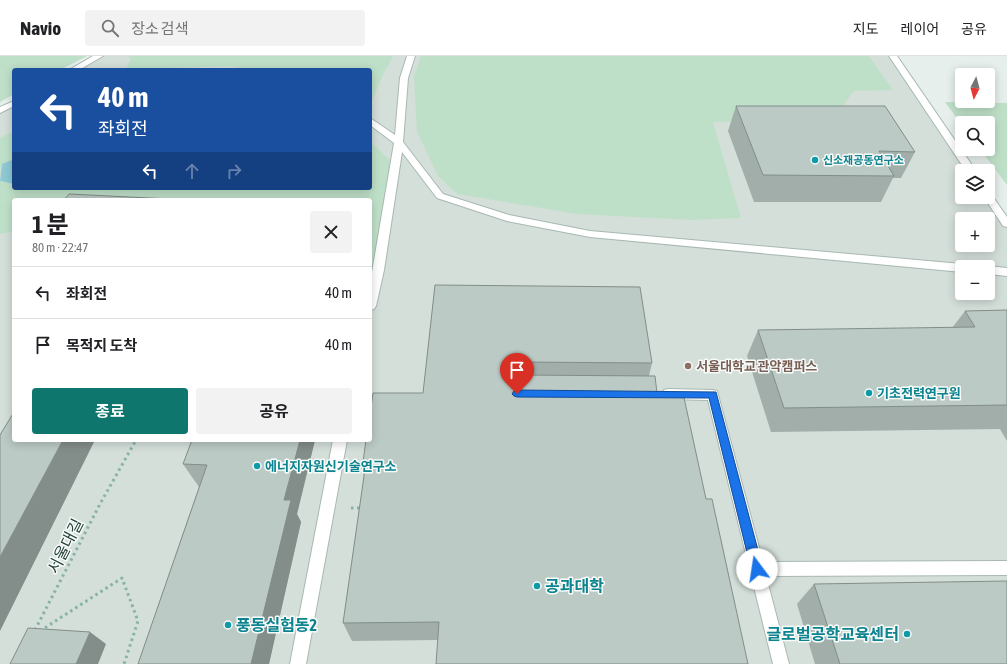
<!DOCTYPE html>
<html lang="ko">
<head>
<meta charset="utf-8">
<style>
	:root { --surface:#fff; --page:#f2f2f2; --text:#202124; --muted:#757577; --line:#e0e0e0; --accent:#0f766e }
	body { margin:0; font-family:"Asap Condensed","Noto Sans KR",sans-serif; background:var(--page); color:var(--text); height:100vh; display:flex; flex-direction:column; font-size:15px; white-space:nowrap }
	* { box-sizing:border-box; margin:0 }
	p { font-size:13px; color:var(--muted) }
	.icon { flex:none; width:22px; height:22px; fill:none; stroke:currentColor; stroke-width:2; stroke-linecap:round; stroke-linejoin:round }
	.map { position:relative; flex:1; overflow:hidden }
	.side { position:absolute; left:12px; top:142px; width:360px; height:244px; display:flex; flex-direction:column; background:var(--surface); border-radius:4px; box-shadow:0 2px 10px #0003 }
	.side>* { flex:none }
	.hud { position:absolute; left:12px; top:12px; width:360px; height:122px; border-radius:4px; box-shadow:0 2px 10px #0003; background:#1a4fa0; color:#fff; overflow:hidden }
	.needle { width:26px; rotate:186deg }
	.tools { position:absolute; left:955px; top:12px; display:grid; gap:8px }
	.tools a { display:grid; place-items:center; width:40px; height:40px; border-radius:4px; background:var(--surface); box-shadow:0 2px 10px #0003; font-size:20px }
	.pin { position:absolute; display:grid; place-items:center; width:34px; height:34px; color:#fff; margin:-41px -17px; border-radius:50% 50% 50% 0; rotate:-45deg; box-shadow:0 0 4px #0007 }
	.pin .icon { rotate:45deg }
	.me { position:absolute; width:44px; margin:-22px; rotate:346deg; stroke-linejoin:round; filter:drop-shadow(0 0 3px #0008) }
	.turn { display:flex; align-items:center; gap:14px; height:84px; padding:0 20px; font-size:18px }
	.turn .icon { width:52px; height:52px; stroke-width:2.5 }
	.turn b { display:block; font-size:28px; line-height:34px }
	.lanes { display:flex; align-items:center; height:38px; padding:0 20px; background:#0003; justify-content:center; gap:20px; direction:ltr }
	.lanes .off { opacity:.35 }
	.round { display:grid; place-items:center; flex:none; width:42px; height:42px; border-radius:4px; background:var(--page) }
	.summary { display:flex; align-items:center; justify-content:space-between; height:68px; padding:0 20px }
	h1 { font-size:24px; font-weight:700; line-height:30px }
	.action { display:flex; gap:8px; margin-top:auto; padding:8px 20px }
	.action a { flex:1; height:46px; border-radius:4px; background:var(--accent); color:#fff; font-size:16px; font-weight:700; line-height:46px; text-align:center }
	.action a+a { background:var(--page); color:var(--text) }
	ul { padding:0; list-style:none }
	li { display:flex; align-items:center; gap:12px; height:52px; padding:0 20px; border-top:1px solid var(--line) }
	li div { flex:1 }
	li b { display:block; font-size:15px }
	li em { font-style:normal }
	header { display:flex; align-items:center; gap:24px; box-sizing:border-box; height:56px; padding:0 20px; background:var(--surface); border-bottom:1px solid var(--line) }
	header strong { font-size:19px }
	nav { display:flex; gap:22px; margin-inline-start:auto; font-size:14px }
	.search { width:280px; height:36px; background:var(--page); display:flex; align-items:center; gap:10px; box-sizing:border-box; padding:0 14px; border-radius:4px; color:var(--muted); font-size:15px }
	.map>svg:first-child { display:block }
	.built { fill:#d4dfda; fill-rule:evenodd }
	.green { fill:#bfe0c8 }
	.water { fill:#8ec9d4 }
	.lines { fill:none; stroke-linecap:round; stroke-linejoin:round }
	.service-casing { stroke:#a8b8b2; stroke-width:2 }
	.minor-casing { stroke:#a8b8b2; stroke-width:2 }
	.path { stroke:#86b3a5; stroke-width:3; stroke-dasharray:2.5 3.5; stroke-linecap:butt }
	.service { fill:#fff; fill-rule:evenodd }
	.minor { fill:#fff; fill-rule:evenodd }
	.wall { fill:#a1aea9 }
	.shaded-wall { fill:#838d89 }
	.building { fill:#bbcac4; stroke:#838d89 }
	.route { fill:#1a73e8; stroke:#114b97 }
	.culture-dot { fill:#0f9aa8; stroke:#f7fbf9; stroke-width:1.5 }
	.education-dot { fill:#8d6e63; stroke:#f7fbf9; stroke-width:1.5 }
	.labels { text-anchor:middle; stroke-width:3; stroke-linejoin:round; paint-order:stroke }
	.far-culture-label { font-size:11px; font-weight:bold; fill:#0d838f; stroke:#f7fbf9; text-anchor:start }
	.education-label { font-size:13px; font-weight:bold; fill:#785e54; stroke:#f7fbf9; text-anchor:start }
	.culture-label { font-size:13px; font-weight:bold; fill:#0d838f; stroke:#f7fbf9; text-anchor:start }
	.near-street-label { font-size:16px; fill:#24423a; stroke:#f7fbf9 }
	.near-culture-label { font-size:16px; font-weight:bold; fill:#0d838f; stroke:#f7fbf9; text-anchor:start }
</style>
</head>
<body>
<header>
<strong>Navio</strong>
<div class="search"><svg class="icon" aria-label="search" viewBox="0 0 24 24"><circle cx="10" cy="10" r="6"/><path d="M15 15l6 6"/></svg>장소 검색</div>
<nav><a>지도</a><a>레이어</a><a>공유</a></nav>
</header>
<div class="map">
<svg width="1007" height="608" viewBox="0 0 1007 608">
	<rect width="100%" height="100%" fill="#e6efeb"/>
	<!-- built -->
	<path class="built" d="M 99,0 L 893,0 L 971,115 L 962,115 L 962,141 L 988,141 L 1007,168 L 1007,608 L 0,608 L 0,54 L 14,47 L 14,132 L 370,132 L 370,14 L 73,14 ZM 14,144 L 370,144 L 370,384 L 14,384 ZM 962,163 L 988,163 L 988,189 L 962,189 ZM 962,211 L 988,211 L 988,237 L 962,237 Z"/>
	<!-- green -->
	<g class="green">
		<polygon points="0,0 87,0 60,14 14,14 14,38 0,46"/>
		<polygon points="126,0 393,0 382,21 370,50 370,14 254,14 230,10 126,13 131,2"/>
		<polygon points="421,0 869,0 893,34 854,35 831,65 713,66 741,162 691,164 577,158 457,138 438,120 417,76 414,20"/>
		<polygon points="945,46 1007,47 1007,129 980,93 988,93 988,67 962,67 962,69"/>
		<polygon points="14,75 14,103 2,108 0,115 0,82"/>
		<polygon points="370,85 390,104 385,149 375,212 370,212 370,144 14,144 14,175 0,178 0,125 14,128 14,132 370,132"/>
	</g>
	<!-- water -->
	<polygon class="water" points="14,103 14,128 0,125 2,108"/>
	<g class="lines">
		<defs>
			<g id="service">
				<polygon points="93,0 103,0 79,14 69,14"/>
				<polygon points="407,0 415,0 408,22 403,86 443,138 509,159 590,175 962,208 967,211 962,211 962,216 590,181 507,165 437,142 402,96 384,214 376,250 374,253 370,254 370,228 394,87 370,69 370,62 395,79 400,22"/>
				<polygon points="889,0 897,0 976,115 966,115"/>
				<polygon points="14,45 14,50 0,57 0,51"/>
				<polygon points="988,137 991,138 1007,161 1007,171 1003,170 984,141 988,141"/>
				<polygon points="988,210 1007,212 1007,220 988,218 988,211 986,211"/>
				<polygon points="333,384 347,384 306,608 290,608"/>
			</g>
			<polygon id="minor" points="668,333 713,334 717,335 763,506 1007,505 1007,519 766,520 789,608 773,608 708,344 668,343 664,342 662,338 664,334"/>
		</defs>
		<!-- service casing -->
		<use href="#service" class="service-casing"/>
		<!-- minor casing -->
		<use href="#minor" class="minor-casing"/>
		<!-- path -->
		<g class="path">
			<polyline points="351,452 362,452"/>
			<polyline points="35,574 100,448 136,384"/>
			<polyline points="40,575 122,522 138,565 124,608"/>
		</g>
		<!-- service -->
		<use href="#service" class="service"/>
		<!-- minor -->
		<use href="#minor" class="minor"/>
	</g>
	<!-- wall -->
	<g class="wall">
		<polygon points="736,50 915,96 901,122 893,122 881,146 754,146 728,75"/>
		<polygon points="435,229 652,307 649,320 438,584 352,585 343,567 364,420 362,413 423,337"/>
		<polygon points="1007,254 1007,385 1000,373 771,376 747,300 758,274 952,272 965,255"/>
		<polygon points="192,384 315,384 297,458 301,466 269,608 138,608 199,431 183,408"/>
		<polygon points="814,528 1007,608 815,608 797,548"/>
	</g>
	<!-- shaded-wall -->
	<g class="shaded-wall">
		<polygon points="518,306 517,332 510,314 512,308"/>
		<polygon points="63,384 95,384 0,575 0,501"/>
		<polygon points="300,384 315,384 297,458 301,466 269,608 251,608 284,444"/>
		<polygon points="90,576 106,588 98,608 76,608"/>
	</g>
	<!-- building -->
	<g class="building">
		<polygon points="736,50 885,50 915,96 879,95 894,120 763,119"/>
		<polygon points="69,138 170,143 169,144 64,144"/>
		<polygon points="435,229 640,231 652,307 518,306 512,308 510,314 513,318 518,319 655,320 657,337 683,337 706,443 712,443 748,608 436,608 439,566 343,567 365,413 362,413 366,384 370,384 370,358 373,337 423,337"/>
		<polygon points="1007,254 1007,349 784,352 758,274 975,271 965,255"/>
		<polygon points="14,356 14,384 63,384 0,501 0,379"/>
		<polygon points="192,384 300,384 284,444 291,444 251,608 138,608 207,409 183,408"/>
		<polygon points="1007,525 1007,608 840,608 814,528"/>
		<polygon points="28,572 90,576 76,608 10,608"/>
	</g>
	<!-- route -->
	<polygon class="route" points="517,334 716,336 763,513 761,517 757,519 753,517 751,513 709,342 517,341 514,340 512,338 514,335"/>
	<!-- markers -->
	<g class="culture-dot">
		<circle cx="815" cy="104" r="4"/>
		<circle cx="869" cy="337" r="4"/>
		<circle cx="257" cy="410" r="4"/>
		<circle cx="537" cy="530" r="4"/>
		<circle cx="228" cy="569" r="4"/>
		<circle cx="907" cy="578" r="4"/>
	</g>
	<circle class="education-dot" cx="688" cy="310" r="4"/>
	<g class="labels">
		<!-- far-culture labels -->
		<g class="far-culture-label">
			<text x="823" y="108">신소재공동연구소</text>
		</g>
		<!-- education labels -->
		<g class="education-label">
			<text x="696" y="315">서울대학교 관악캠퍼스</text>
		</g>
		<!-- culture labels -->
		<g class="culture-label">
			<text x="877" y="342">기초전력연구원</text>
			<text x="265" y="415">에너지자원신기술연구소</text>
		</g>
		<!-- near-street labels -->
		<g class="near-street-label">
			<text transform="translate(65 490) rotate(-63)" y="6">서울대길</text>
		</g>
		<!-- near-culture labels -->
		<g class="near-culture-label">
			<text x="545" y="536">공과대학</text>
			<text x="236" y="575">풍동실험동2</text>
			<text x="899" y="584" text-anchor="end">글로벌공학교육센터</text>
		</g>
	</g>
</svg>
<div class="tools">
<a><svg class="needle" viewBox="-14 -14 28 28"><path d="M0-13l5 13h-10z" fill="#e53935"/><path d="M0 13l5-13h-10z" fill="#757577"/></svg></a>
<a><svg class="icon" aria-label="search" viewBox="0 0 24 24"><circle cx="10" cy="10" r="6"/><path d="M15 15l6 6"/></svg></a>
<a><svg class="icon" aria-label="layers" viewBox="0 0 24 24"><path d="M12 4l9 5-9 5-9-5zM3 14l9 5 9-5"/></svg></a>
<a>+</a>
<a>−</a>
</div>
<div class="pin" style="left:517px;top:338px;background:#d93025"><svg class="icon" aria-label="arrive" viewBox="0 0 24 24"><path d="M6 21V4h12l-3 4 3 4H6"/></svg></div>
<svg class="me" style="left:757px;top:513px" viewBox="-20 -20 40 40"><circle r="19" fill="#fff"/><path d="M0-13L10 11 0 6-10 11z" fill="#1a73e8"/></svg>
<div class="hud">
<div class="turn"><svg class="icon" aria-label="left" viewBox="0 0 24 24"><path d="M17 20v-9H6M10 6l-5 5 5 5"/></svg><div><b>40 m</b>좌회전</div></div>
<div class="lanes"><svg class="icon" aria-label="left" viewBox="0 0 24 24"><path d="M17 20v-9H6M10 6l-5 5 5 5"/></svg><svg class="icon off" aria-label="ahead" viewBox="0 0 24 24"><path d="M12 20V5M6 11l6-6 6 6"/></svg><svg class="icon off" aria-label="right" viewBox="0 0 24 24"><path d="M7 20v-9h11M14 6l5 5-5 5"/></svg></div>
</div>
<section class="side">
<div class="summary"><div><h1>1 분</h1><p>80 m · 22:47</p></div><a class="round"><svg class="icon" aria-label="close" viewBox="0 0 24 24"><path d="M6 6l12 12M18 6L6 18"/></svg></a></div>
<ul>
<li><svg class="icon" aria-label="left" viewBox="0 0 24 24"><path d="M17 20v-9H6M10 6l-5 5 5 5"/></svg><div><b>좌회전</b></div><em>40 m</em></li>
<li><svg class="icon" aria-label="arrive" viewBox="0 0 24 24"><path d="M6 21V4h12l-3 4 3 4H6"/></svg><div><b>목적지 도착</b></div><em>40 m</em></li>
</ul>
<div class="action"><a>종료</a><a>공유</a></div>
</section>
</div>
</body>
</html>
